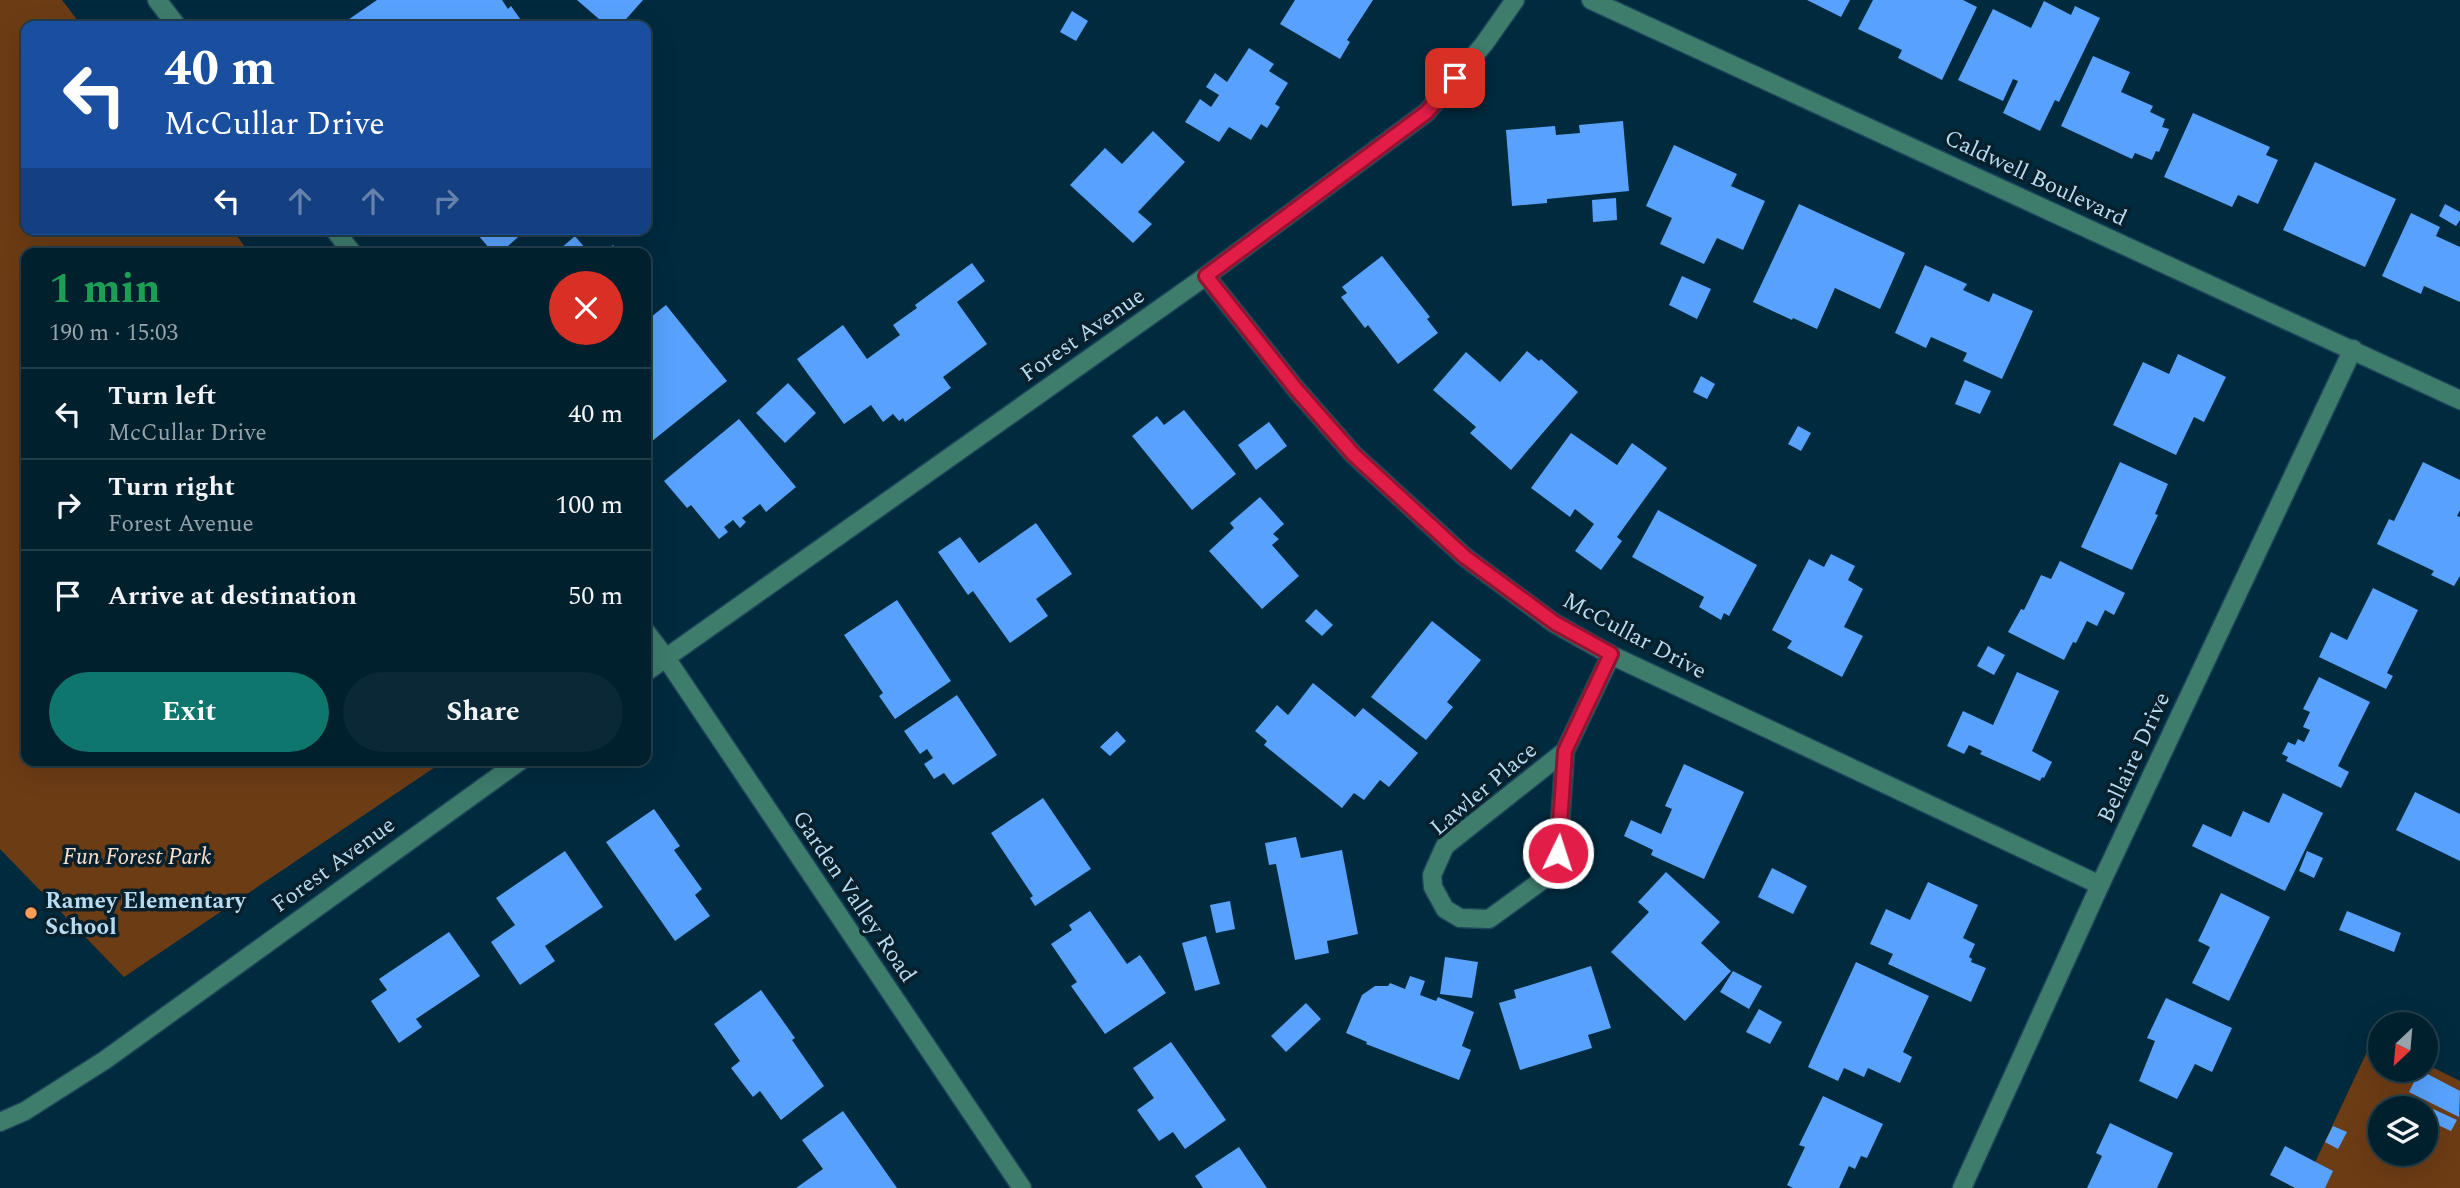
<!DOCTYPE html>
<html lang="en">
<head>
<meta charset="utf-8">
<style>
	:root { --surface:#00202e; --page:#0a2836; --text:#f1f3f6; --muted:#95a3aa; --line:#223e4a; --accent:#0f766e }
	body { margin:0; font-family:Spectral,serif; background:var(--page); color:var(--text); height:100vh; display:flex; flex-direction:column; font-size:26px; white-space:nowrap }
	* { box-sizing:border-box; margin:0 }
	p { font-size:23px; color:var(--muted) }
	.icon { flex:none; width:38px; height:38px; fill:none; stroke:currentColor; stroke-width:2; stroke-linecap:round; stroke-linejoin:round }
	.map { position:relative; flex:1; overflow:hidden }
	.panel { position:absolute; left:21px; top:248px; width:630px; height:518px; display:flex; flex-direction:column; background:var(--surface); border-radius:14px; box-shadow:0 7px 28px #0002,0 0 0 2px var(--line) }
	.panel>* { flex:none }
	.top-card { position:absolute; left:21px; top:21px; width:630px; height:214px; border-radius:14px; box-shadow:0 7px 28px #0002,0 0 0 2px var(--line); background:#1a4fa0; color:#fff; overflow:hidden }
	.needle { width:46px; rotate:206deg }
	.buttons { position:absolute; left:2368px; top:1012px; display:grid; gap:14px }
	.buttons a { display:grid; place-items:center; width:70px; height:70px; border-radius:50%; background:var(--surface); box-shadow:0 7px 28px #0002,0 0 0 2px var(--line); font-size:35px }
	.pin { position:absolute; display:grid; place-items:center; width:60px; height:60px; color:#fff; margin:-30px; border-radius:14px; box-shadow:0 4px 10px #0006 }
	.me { position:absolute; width:77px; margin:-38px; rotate:4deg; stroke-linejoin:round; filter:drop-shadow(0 0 5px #0008) }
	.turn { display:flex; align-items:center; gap:24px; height:147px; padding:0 28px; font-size:32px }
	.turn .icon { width:91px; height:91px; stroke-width:2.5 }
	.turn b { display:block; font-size:49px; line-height:60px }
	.lanes { display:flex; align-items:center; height:66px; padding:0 28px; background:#0003; justify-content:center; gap:35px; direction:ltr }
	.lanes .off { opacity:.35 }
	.round { display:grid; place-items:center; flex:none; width:74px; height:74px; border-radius:37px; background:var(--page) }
	.overview { display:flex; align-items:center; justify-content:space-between; height:119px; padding:0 28px }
	h1 { font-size:42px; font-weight:700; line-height:52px; color:#1e9e55 }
	.button { display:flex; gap:14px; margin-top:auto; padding:14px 28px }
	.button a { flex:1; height:80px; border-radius:42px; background:var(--accent); color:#fff; font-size:28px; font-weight:700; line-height:80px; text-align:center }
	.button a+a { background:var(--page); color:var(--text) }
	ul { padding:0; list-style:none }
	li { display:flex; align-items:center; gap:21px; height:91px; padding:0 28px; border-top:2px solid var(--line) }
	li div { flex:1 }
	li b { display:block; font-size:26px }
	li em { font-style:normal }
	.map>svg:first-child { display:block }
	.green { fill:#6c3c15; fill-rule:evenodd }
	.building { fill:#58a2fd }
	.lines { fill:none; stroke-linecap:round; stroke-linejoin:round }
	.minor-casing { stroke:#1d465a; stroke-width:21 }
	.minor { stroke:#3e7c6c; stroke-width:18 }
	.route-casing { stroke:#92132f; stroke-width:18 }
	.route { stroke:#e11d48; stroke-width:12 }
	.poi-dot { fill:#fd9c55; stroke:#081f2c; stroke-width:2.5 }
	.labels { text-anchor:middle; stroke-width:7; stroke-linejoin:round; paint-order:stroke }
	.street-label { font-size:23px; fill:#b8dbf0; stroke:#081f2c }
	.park-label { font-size:23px; font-style:italic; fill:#f9dfce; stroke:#081f2c }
	.poi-label { font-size:23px; font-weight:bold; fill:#b8dbf0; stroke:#081f2c; text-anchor:start }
</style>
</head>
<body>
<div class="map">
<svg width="2460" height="1188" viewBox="0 0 2460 1188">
	<rect width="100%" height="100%" fill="#002a3e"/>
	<!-- green -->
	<g class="green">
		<polygon points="0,0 62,0 82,26 26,26 26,229 232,229 250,254 26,254 26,761 444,761 124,977 0,849"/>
		<path d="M 2373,1039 L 2380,1043 L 2380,1069 L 2426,1069 L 2426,1064 L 2460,1081 L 2460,1188 L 2303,1188 ZM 2380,1108 L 2426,1108 L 2426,1153 L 2380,1153 Z"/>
	</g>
	<!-- building -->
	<g class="building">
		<polygon points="377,0 502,0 508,9 511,6 523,23 521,26 339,26"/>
		<polygon points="577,0 643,0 620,26 607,26"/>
		<polygon points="1295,0 1373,0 1347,40 1350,42 1340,59 1280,24"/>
		<polygon points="1807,0 1850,0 1841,17"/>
		<polygon points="1873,0 1963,0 1977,7 1942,80 1898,58 1902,50 1858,29"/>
		<polygon points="2044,1 2071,15 2075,6 2100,18 2059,102 2055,100 2040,131 2003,113 2018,81 2013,79 2003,101 1958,80 1993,9 2031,28"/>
		<polygon points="1072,11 1088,21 1076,41 1060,32"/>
		<polygon points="1249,48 1274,64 1269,71 1288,83 1275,104 1280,107 1267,128 1261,124 1251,140 1229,127 1219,142 1185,122 1200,99 1211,107 1219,95 1206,87 1215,73 1227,82"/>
		<polygon points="2093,56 2130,72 2121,92 2153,106 2150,112 2165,119 2162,127 2169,129 2159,152 2156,151 2152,160 2135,153 2132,159 2061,126"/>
		<polygon points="2193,113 2270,147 2266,155 2278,160 2258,204 2238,195 2232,207 2164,177"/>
		<polygon points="1623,121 1629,191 1547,199 1547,203 1512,206 1506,130 1555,126 1556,135 1580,133 1579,125"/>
		<polygon points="1153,131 1185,162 1138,212 1152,224 1133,243 1070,185 1105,148 1122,164"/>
		<polygon points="1674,145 1737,174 1731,186 1765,201 1743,250 1717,238 1704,264 1660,244 1672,218 1646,206"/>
		<polygon points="2315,162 2396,199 2365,267 2283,230"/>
		<polygon points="1616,198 1617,220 1593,222 1592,200"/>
		<polygon points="1799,204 1905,253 1880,309 1835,288 1817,329 1793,318 1792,320 1753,302"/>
		<polygon points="2445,204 2460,212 2460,220 2456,226 2439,216"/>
		<polygon points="2411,213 2440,227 2436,236 2460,247 2460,302 2424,286 2421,294 2382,276"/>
		<polygon points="473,229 527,229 499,254 494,254"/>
		<polygon points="575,236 590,254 554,254"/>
		<polygon points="613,245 621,254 602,254"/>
		<polygon points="1382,256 1430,317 1427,319 1438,333 1398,364 1368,325 1365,328 1341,297 1347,293 1342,287"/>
		<polygon points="972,263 985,281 957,302 987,344 943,377 951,388 905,422 903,418 899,421 893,414 883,422 871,405 844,424 797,359 843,325 867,359 900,335 893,325 917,308 915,305"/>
		<polygon points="1925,265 1967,284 1963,290 1989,302 1993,293 2033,311 2002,379 1963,361 1967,353 1931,337 1926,348 1895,333"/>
		<polygon points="1682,276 1711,289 1697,319 1669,305"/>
		<polygon points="666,305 727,381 646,446 646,385 653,380 646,372 649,369 646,365 646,321"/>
		<polygon points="1527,351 1539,361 1541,359 1578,392 1511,470 1470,433 1476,427 1433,390 1466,352 1500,382"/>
		<polygon points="2178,354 2226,377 2204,422 2194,417 2176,455 2113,425 2143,362 2169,374"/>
		<polygon points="1701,376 1715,384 1707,399 1693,392"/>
		<polygon points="1965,380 1991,391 1980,414 1955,404"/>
		<polygon points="788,383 816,413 785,443 756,413"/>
		<polygon points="1184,410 1236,474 1192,510 1132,436 1157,416 1164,425"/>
		<polygon points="739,419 796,487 766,512 760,504 742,518 746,522 740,528 733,520 724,527 728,532 719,539 691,505 687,508 664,481"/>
		<polygon points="1269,422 1287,446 1256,470 1238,445"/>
		<polygon points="1798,426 1811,433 1801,451 1788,444"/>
		<polygon points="1571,433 1617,465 1632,443 1667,468 1617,537 1622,541 1601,570 1575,551 1594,524 1575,509 1570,517 1531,488"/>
		<polygon points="2120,462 2168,484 2155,514 2158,515 2132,570 2081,547"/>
		<polygon points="2423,462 2460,480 2460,510 2457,516 2460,517 2460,576 2454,586 2431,575 2434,571 2377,544 2389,519 2394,521"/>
		<polygon points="1260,497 1284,524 1273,534 1279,539 1272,545 1299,576 1262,609 1209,551 1234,528 1230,523"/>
		<polygon points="1658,510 1757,565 1729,616 1724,613 1721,620 1699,607 1704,597 1632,557"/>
		<polygon points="1036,523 1072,574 1036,599 1048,616 1010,643 973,591 968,595 938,552 960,537 979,563"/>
		<polygon points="1831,554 1855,566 1848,580 1863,589 1844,627 1863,636 1842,677 1787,648 1792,641 1772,630 1809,559 1824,567"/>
		<polygon points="2060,561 2125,593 2114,615 2105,610 2097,626 2087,621 2076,643 2073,642 2064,660 2008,632 2021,609 2024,610 2041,575 2051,579"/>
		<polygon points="2373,588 2418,610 2387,673 2393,676 2386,689 2319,657 2331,632 2347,640"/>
		<polygon points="897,600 951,681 895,719 879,696 883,693 844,635"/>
		<polygon points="1316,609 1333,625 1322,636 1305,621"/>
		<polygon points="1432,621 1481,660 1447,702 1453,707 1426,740 1371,697"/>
		<polygon points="1988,646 2005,655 1994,675 1977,666"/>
		<polygon points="2017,672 2059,691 2032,751 2052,762 2044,778 2042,777 2040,781 1980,754 1982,751 1969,745 1964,754 1947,746 1963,711 1993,725"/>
		<polygon points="2319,677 2370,702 2338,766 2349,772 2341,788 2286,761 2288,757 2282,754 2288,742 2295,745 2298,739 2304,742 2310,730 2303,727 2310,712 2303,709"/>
		<polygon points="1313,683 1355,717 1363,708 1418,753 1389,787 1380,780 1364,800 1354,793 1342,808 1264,745 1267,741 1255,731 1277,705 1288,715"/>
		<polygon points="957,695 997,755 953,785 944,773 934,779 924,764 933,758 927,749 920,754 904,731"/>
		<polygon points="1117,731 1126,741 1110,756 1100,747"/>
		<polygon points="1684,764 1744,792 1704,879 1651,855 1653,850 1624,836 1631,820 1661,834 1672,809 1665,806"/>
		<polygon points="2415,792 2460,814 2460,861 2396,830"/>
		<polygon points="2283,793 2323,813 2285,891 2192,846 2203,824 2231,837 2243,811 2269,823"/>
		<polygon points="1043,798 1091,869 1035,906 1030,898 1033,896 991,833"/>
		<polygon points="654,809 680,846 674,850 702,889 695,895 710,916 675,941 606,842"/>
		<polygon points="1296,837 1301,858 1342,850 1358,934 1327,941 1329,953 1295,960 1276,864 1269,865 1265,843"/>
		<polygon points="565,851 603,907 545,946 555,961 520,985 491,942 515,925 496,898"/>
		<polygon points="2307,851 2323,858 2314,878 2299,871"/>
		<polygon points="1772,868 1807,886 1793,914 1758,897"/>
		<polygon points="1666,872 1720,922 1701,943 1731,971 1685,1021 1611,952 1649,912 1638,902"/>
		<polygon points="1928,882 1978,905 1963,938 1975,944 1969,957 1972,959 1971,962 1986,968 1971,1002 1888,964 1893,954 1870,944 1886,909 1910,920"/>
		<polygon points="2221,893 2270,917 2229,1001 2192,983 2210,947 2198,941"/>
		<polygon points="1230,901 1235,929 1216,933 1210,905"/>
		<polygon points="1090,911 1127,964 1140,955 1166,993 1105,1034 1071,986 1077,982 1051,944 1072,930 1069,925"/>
		<polygon points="2347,911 2401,933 2394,952 2339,930"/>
		<polygon points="449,932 480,976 416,1019 422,1027 399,1043 371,1001 387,990 379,979"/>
		<polygon points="1206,936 1220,984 1195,991 1182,943"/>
		<polygon points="1445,957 1478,962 1472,998 1440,994"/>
		<polygon points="1856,962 1929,996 1903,1052 1912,1057 1900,1083 1868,1068 1864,1077 1844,1068 1838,1081 1808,1067"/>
		<polygon points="1591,966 1611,1028 1588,1035 1592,1048 1520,1070 1499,1003 1516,998 1514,990"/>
		<polygon points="1733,971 1762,986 1749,1009 1720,992"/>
		<polygon points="1410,976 1425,981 1420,995 1436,1001 1438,997 1474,1012 1462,1046 1471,1050 1459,1080 1366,1044 1367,1042 1346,1033 1362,995 1375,986 1388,986 1390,983 1405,989"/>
		<polygon points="761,990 795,1038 792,1040 824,1086 781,1120 760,1091 753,1097 731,1068 740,1061 714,1024"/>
		<polygon points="2166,998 2232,1028 2212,1072 2195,1064 2177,1099 2139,1081 2155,1041 2147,1038"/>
		<polygon points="1306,1003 1321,1019 1286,1052 1271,1036"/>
		<polygon points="1759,1009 1782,1022 1770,1044 1746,1032"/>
		<polygon points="1171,1042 1226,1120 1185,1149 1173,1132 1159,1141 1137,1110 1154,1098 1133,1068"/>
		<polygon points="2420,1070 2460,1091 2459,1117 2409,1092"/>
		<polygon points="1823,1096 1883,1124 1867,1158 1861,1156 1855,1169 1849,1166 1839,1188 1793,1188 1787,1185 1805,1147 1799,1145"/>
		<polygon points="2433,1109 2457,1120 2451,1131 2427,1120"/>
		<polygon points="843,1111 897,1188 796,1188 823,1169 802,1140"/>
		<polygon points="2110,1123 2173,1153 2157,1188 2087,1188 2102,1156 2096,1153"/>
		<polygon points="2333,1126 2347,1132 2338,1149 2325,1142"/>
		<polygon points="2285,1146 2333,1171 2325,1188 2295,1188 2270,1175"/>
		<polygon points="1239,1147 1267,1188 1203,1188 1195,1176"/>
	</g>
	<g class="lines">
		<defs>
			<g id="minor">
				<polyline points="157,0 177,26"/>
				<polyline points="1591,0 2460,400"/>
				<polyline points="334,229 353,254"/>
				<polyline points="1206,276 1296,389 1353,454 1465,557 1554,623 1611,655 2100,885"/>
				<polyline points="646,632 666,658 1022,1188"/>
				<polyline points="646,672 1206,276 1427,112 1484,44 1515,0"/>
				<polyline points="1565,751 1558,853 1548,876 1489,919 1460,918 1445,909 1433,887 1432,875 1445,846 1565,751 1611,655"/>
				<polyline points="0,1122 25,1111 105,1060 520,761"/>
				<polyline points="1962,1188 2100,885 2353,349"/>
			</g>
		</defs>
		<!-- minor casing -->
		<use href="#minor" class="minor-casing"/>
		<!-- minor -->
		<use href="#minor" class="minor"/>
	</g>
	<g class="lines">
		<defs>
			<polyline id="route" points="1455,78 1427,112 1206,276 1296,389 1353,454 1465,557 1555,623 1611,654 1565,751 1558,853"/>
		</defs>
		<!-- route casing -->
		<use href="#route" class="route-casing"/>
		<!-- route -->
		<use href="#route" class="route"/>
	</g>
	<!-- markers -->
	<circle class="poi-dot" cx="31" cy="913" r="7"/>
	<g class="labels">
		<!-- street labels -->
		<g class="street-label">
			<text transform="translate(2036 177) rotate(25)" y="8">Caldwell Boulevard</text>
			<text transform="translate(1082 334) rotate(-35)" y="8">Forest Avenue</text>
			<text transform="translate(1635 635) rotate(28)" y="8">McCullar Drive</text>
			<text transform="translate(2133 757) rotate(-65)" y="8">Bellaire Drive</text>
			<text transform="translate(1483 788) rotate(-40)" y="8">Lawler Place</text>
			<text transform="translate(333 864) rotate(-36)" y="8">Forest Avenue</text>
			<text transform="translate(855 896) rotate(56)" y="8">Garden Valley Road</text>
		</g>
		<!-- park labels -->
		<g class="park-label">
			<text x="137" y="864">Fun Forest Park</text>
		</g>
		<!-- poi labels -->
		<g class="poi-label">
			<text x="45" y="908">Ramey Elementary<tspan x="45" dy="26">School</tspan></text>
		</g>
	</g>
</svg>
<div class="buttons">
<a><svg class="needle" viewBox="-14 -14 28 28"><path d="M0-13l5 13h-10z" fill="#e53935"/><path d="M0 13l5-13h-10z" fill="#95a3aa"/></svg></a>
<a><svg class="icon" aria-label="layers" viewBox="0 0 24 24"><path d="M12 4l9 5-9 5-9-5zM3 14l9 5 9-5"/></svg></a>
</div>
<div class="pin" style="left:1455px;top:78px;background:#d93025"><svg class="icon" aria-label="arrive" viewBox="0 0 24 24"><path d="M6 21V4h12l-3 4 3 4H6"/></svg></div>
<svg class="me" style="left:1558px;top:853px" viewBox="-20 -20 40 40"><circle r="17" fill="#e11d48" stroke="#fff" stroke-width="3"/><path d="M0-11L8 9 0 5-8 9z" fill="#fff"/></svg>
<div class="top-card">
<div class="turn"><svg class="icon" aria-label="left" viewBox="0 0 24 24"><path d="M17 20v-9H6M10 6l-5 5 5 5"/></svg><div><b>40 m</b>McCullar Drive</div></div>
<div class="lanes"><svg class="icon" aria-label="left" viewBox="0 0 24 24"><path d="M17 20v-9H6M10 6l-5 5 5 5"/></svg><svg class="icon off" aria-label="ahead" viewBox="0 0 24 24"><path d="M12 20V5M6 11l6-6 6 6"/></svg><svg class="icon off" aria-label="ahead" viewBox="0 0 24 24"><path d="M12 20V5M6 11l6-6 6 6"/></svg><svg class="icon off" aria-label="right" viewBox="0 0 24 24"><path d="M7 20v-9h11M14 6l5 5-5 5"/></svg></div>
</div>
<section class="panel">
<div class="overview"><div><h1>1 min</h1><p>190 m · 15:03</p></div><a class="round" style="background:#d93025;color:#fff"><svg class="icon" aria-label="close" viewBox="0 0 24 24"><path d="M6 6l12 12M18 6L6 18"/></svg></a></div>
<ul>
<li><svg class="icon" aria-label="left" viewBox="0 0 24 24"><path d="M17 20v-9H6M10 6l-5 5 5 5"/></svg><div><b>Turn left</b><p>McCullar Drive</p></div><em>40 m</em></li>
<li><svg class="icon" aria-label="right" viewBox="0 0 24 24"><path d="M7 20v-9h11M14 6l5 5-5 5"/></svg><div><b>Turn right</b><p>Forest Avenue</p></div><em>100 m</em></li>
<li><svg class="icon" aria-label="arrive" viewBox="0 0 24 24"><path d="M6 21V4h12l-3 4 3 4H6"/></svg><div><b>Arrive at destination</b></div><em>50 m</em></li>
</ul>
<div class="button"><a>Exit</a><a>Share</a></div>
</section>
</div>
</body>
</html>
